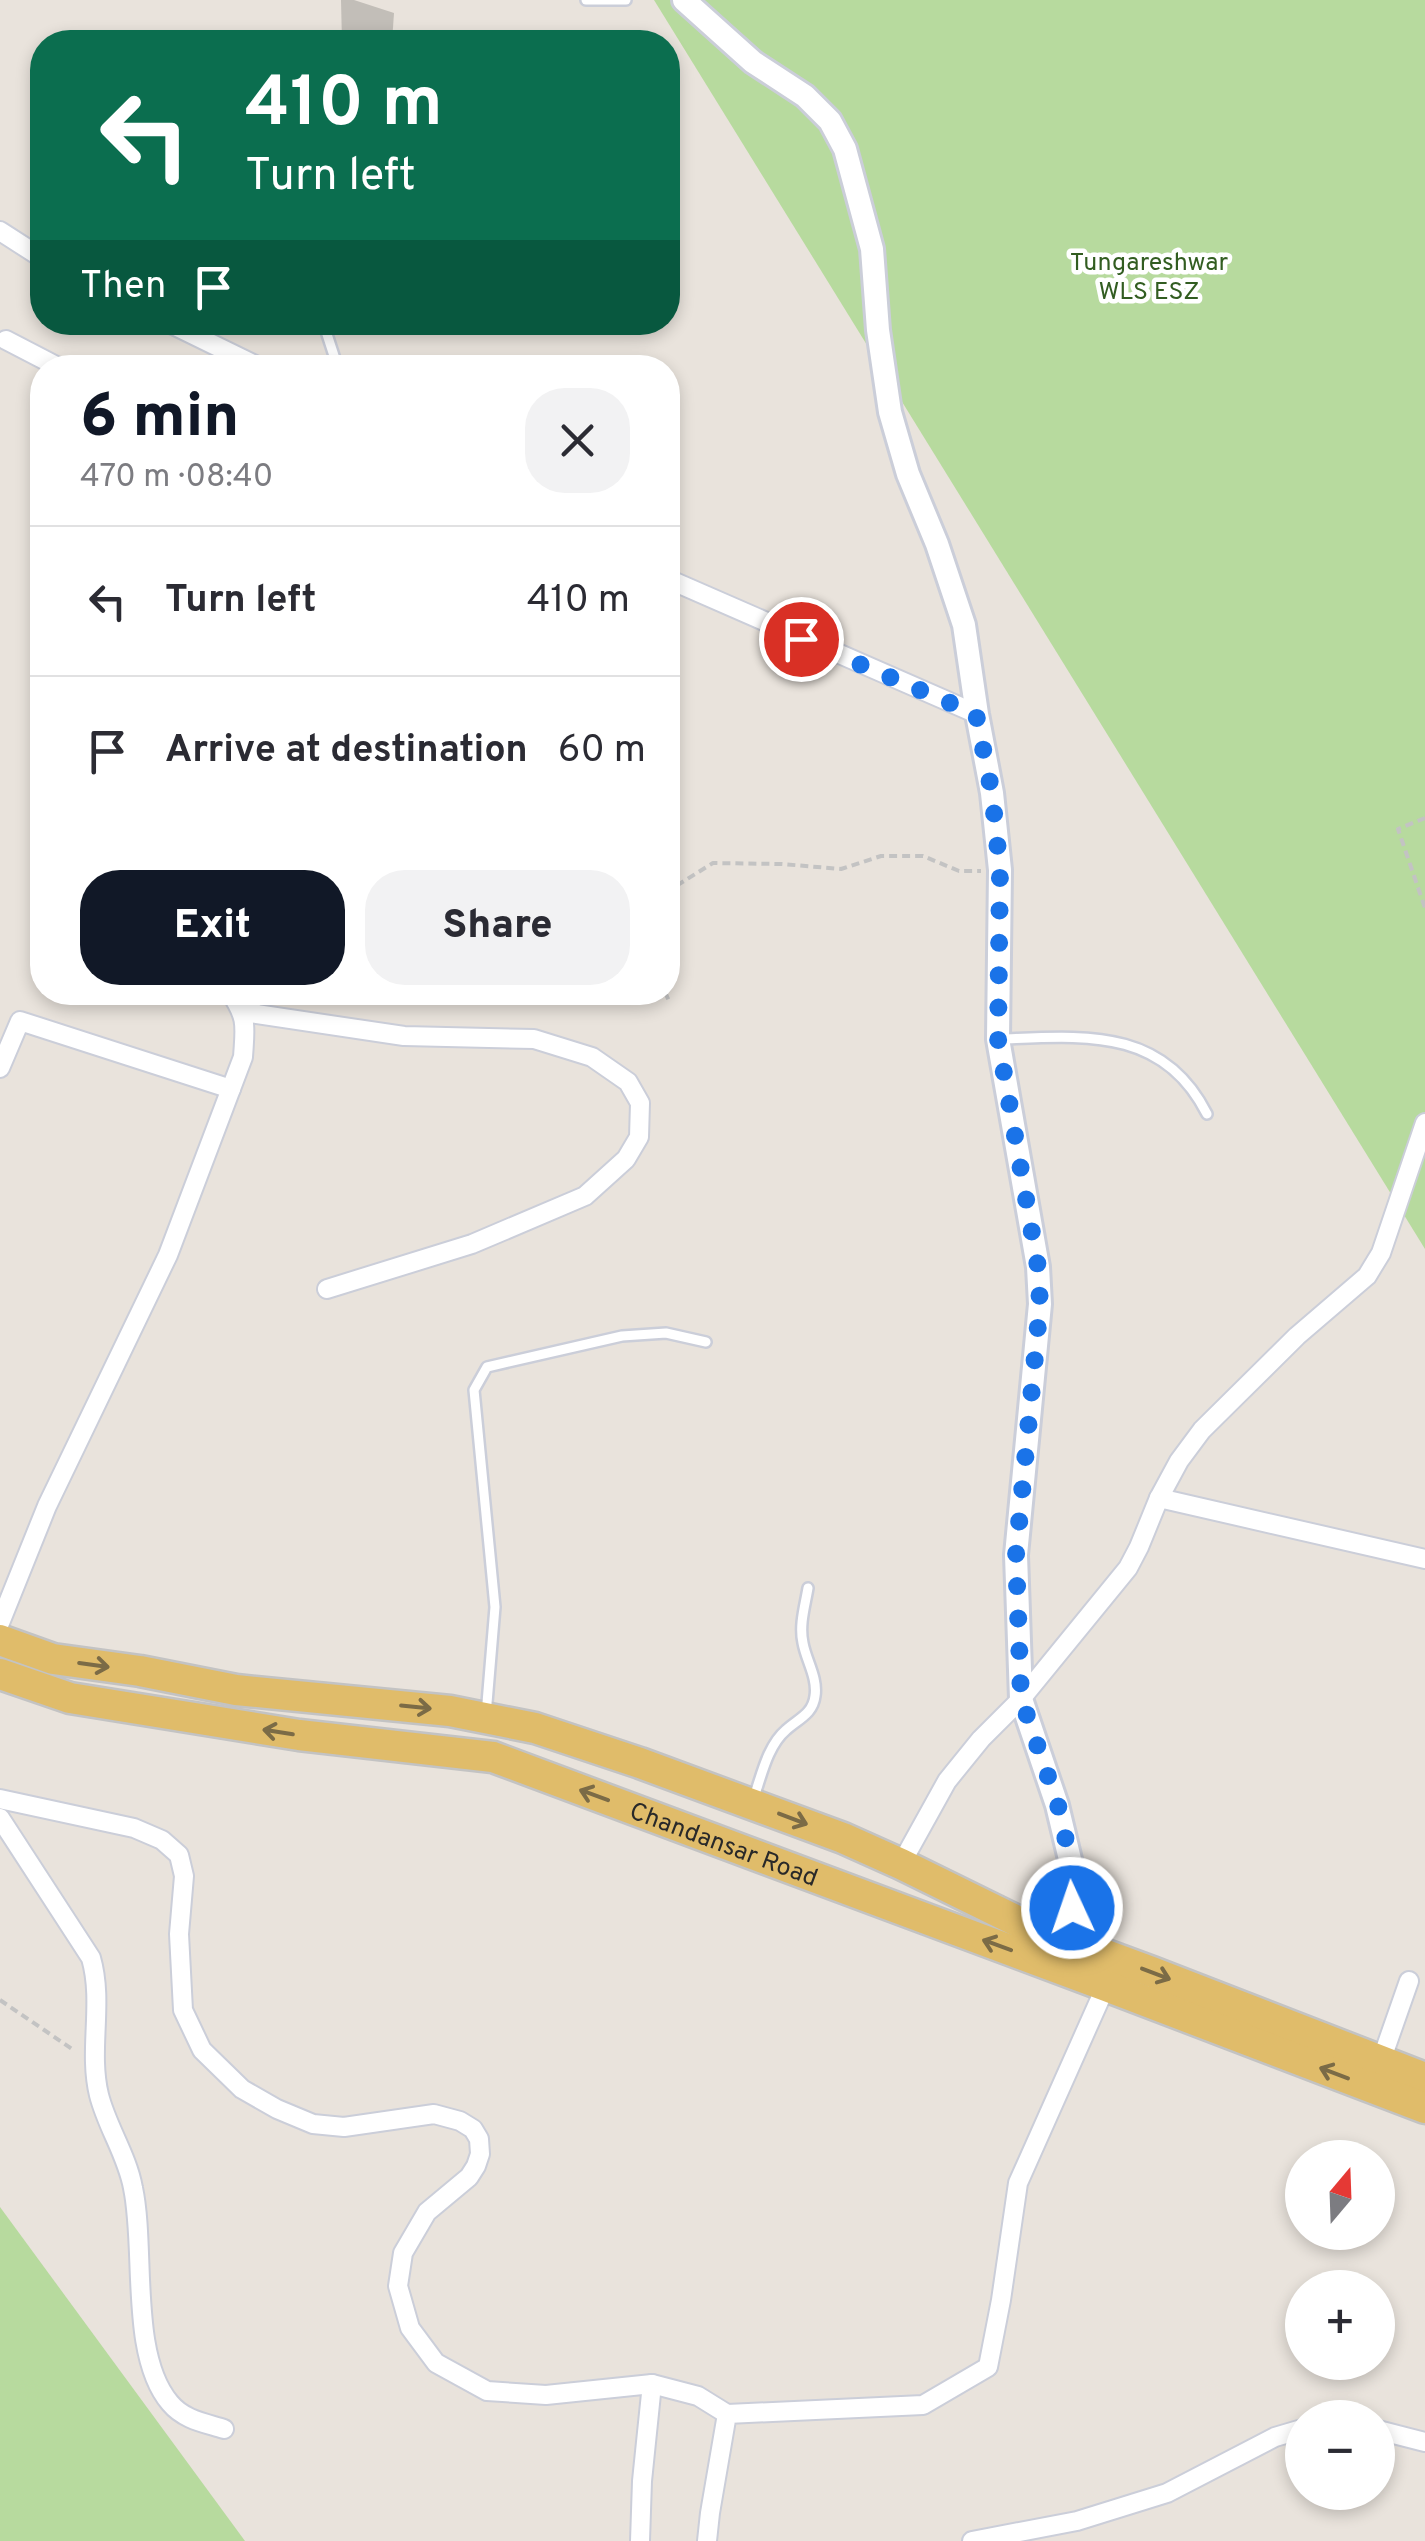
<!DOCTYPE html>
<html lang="en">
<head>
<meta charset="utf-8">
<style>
	:root { --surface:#fff; --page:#f2f2f3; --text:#2b2b33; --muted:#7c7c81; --line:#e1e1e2; --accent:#111827 }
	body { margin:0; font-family:Overpass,sans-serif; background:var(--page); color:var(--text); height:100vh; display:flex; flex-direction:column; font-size:38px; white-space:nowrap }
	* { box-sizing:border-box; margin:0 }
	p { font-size:32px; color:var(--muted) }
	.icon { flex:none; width:55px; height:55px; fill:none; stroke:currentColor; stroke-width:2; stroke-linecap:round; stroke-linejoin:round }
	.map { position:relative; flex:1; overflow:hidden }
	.details { position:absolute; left:30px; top:355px; width:650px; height:650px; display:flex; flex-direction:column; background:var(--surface); border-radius:40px; box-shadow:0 5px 15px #0003 }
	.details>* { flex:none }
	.guide { position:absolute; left:30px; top:30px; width:650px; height:305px; border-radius:40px; box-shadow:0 5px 15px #0003; background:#0b6e4f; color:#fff; overflow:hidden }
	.needle { width:65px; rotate:19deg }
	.fabs { position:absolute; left:1285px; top:2140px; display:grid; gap:20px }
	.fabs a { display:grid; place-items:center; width:110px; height:110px; border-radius:50%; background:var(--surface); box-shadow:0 5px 15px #0003; font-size:50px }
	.pin { position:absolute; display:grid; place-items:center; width:85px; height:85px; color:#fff; margin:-42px; border:5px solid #fff; border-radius:50%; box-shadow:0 2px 10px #0007 }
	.me { position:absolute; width:110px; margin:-55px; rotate:357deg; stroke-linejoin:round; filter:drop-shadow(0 0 8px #0008) }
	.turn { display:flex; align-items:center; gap:35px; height:210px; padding:0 50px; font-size:45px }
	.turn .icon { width:130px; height:130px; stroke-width:2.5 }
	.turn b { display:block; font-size:70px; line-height:85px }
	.then { display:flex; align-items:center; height:95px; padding:0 50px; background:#0003; gap:20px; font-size:38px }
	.round { display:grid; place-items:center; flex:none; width:105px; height:105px; border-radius:40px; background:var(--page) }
	.headline { display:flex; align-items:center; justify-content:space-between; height:170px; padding:0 50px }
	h1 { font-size:60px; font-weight:800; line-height:75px; color:var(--accent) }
	.cta { display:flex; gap:20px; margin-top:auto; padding:20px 50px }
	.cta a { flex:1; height:115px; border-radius:40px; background:var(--accent); color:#fff; font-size:40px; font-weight:800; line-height:115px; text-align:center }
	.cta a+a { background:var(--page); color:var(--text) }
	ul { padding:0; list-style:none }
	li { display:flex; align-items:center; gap:30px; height:150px; padding:0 50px; border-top:2px solid var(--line) }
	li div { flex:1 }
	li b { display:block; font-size:38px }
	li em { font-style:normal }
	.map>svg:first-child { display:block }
	.green { fill:#b7da9e }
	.building { fill:#c2beb8 }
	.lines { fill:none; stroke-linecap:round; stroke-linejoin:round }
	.service-casing { stroke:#cbced9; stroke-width:14 }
	.minor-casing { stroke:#cbced9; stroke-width:22 }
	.tertiary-casing { stroke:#cbced9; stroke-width:28 }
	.primary-casing { stroke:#c3c3c3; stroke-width:35 }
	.path { stroke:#c3c3c3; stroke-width:4; stroke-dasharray:8 5; stroke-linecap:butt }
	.service { stroke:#fff; stroke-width:9 }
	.minor { stroke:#fff; stroke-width:18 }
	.tertiary { stroke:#fff; stroke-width:22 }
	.primary { stroke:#e0bc6a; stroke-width:30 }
	.oneway { stroke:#7b6b46 }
	.route { stroke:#1a73e8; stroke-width:18; stroke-dasharray:0 32.4 }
	.labels { text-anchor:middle; stroke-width:9; stroke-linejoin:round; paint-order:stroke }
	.park-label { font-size:25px; fill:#325d21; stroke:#fff }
	.street-label { font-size:25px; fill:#292929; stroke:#fff }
</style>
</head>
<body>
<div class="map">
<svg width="1425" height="2541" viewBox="0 0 1425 2541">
	<rect width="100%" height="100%" fill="#e9e3dc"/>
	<!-- green -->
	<g class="green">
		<polygon points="654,0 1425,0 1425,1249"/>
		<polygon points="0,2207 245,2541 0,2541"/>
	</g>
	<!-- building -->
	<polygon class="building" points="341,0 354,0 394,13 392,42 342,42"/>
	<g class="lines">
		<defs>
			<g id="service">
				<polyline points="586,0 626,0"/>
				<polyline points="323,322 338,368"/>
				<path d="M 1001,1039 C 1084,1036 1163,1027 1207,1114"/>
				<polyline points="486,1715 495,1607 474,1390 487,1367 622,1336 666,1333 706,1342"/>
				<path d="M 753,1800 C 761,1778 767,1746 786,1730 C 798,1719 813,1714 815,1696 C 818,1678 806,1660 803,1643 C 799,1625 805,1606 808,1588"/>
			</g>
			<g id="minor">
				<polyline points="0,231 42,258"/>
				<polyline points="167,322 261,368"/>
				<polyline points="6,340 60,368"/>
				<polyline points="668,579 977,714"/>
				<polyline points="243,1012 404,1036 534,1039 592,1057 628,1082 640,1103 639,1137 626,1159 585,1196 472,1244 327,1289"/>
				<polyline points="243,1012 259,992"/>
				<polyline points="0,1068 20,1021 231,1089"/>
				<polyline points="1159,1498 1425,1559"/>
				<path d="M 0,1623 L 47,1506 L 168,1255 L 243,1057 C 245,1026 248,1019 230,992"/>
				<polyline points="0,1799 134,1828 162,1840 179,1855 184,1876 179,1934 183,2010 202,2050 242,2089 277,2109 313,2124 344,2127 434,2114 460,2121 473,2129 479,2139 480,2154 476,2166 469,2177 427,2212 403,2253 398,2286 410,2328 436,2363 487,2391 546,2395 652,2384 698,2396 727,2414"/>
				<path d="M 0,1818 L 91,1958 C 104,2003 88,2050 99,2095 C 107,2127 127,2155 133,2188 C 146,2249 129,2355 170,2403 C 184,2420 205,2423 224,2429"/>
				<polyline points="901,1864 947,1781 981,1739 1021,1699 1128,1568 1139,1547 1159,1498 1179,1461 1202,1430 1297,1336 1367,1276 1381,1253 1425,1123"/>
				<polyline points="1381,2061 1409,1981"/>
				<polyline points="1378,2430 1425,2442"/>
				<polyline points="640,2541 642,2481 652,2384"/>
				<polyline points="707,2541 710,2513 727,2414 923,2405 988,2367 1001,2300 1018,2183 1109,1979"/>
				<polyline points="972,2541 1077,2521 1167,2493 1275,2437 1302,2429"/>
			</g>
			<polyline id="tertiary" points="684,0 753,62 805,96 830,121 845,149 872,249 878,330 890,412 908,474 937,544 964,625 977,714 992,793 1000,870 998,1039 1038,1267 1040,1304 1016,1555 1021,1699 1057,1805 1073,1872 1069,1956"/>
			<g id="primary">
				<polyline points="0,1640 53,1659 140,1671 236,1690 450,1711 535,1728 640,1763 843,1838 901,1864 1025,1925 1152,1972 1425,2078"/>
				<path id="s1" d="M 0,1674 L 70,1698 L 299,1735 L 493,1757 L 1106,1986 L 1425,2108"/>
			</g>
		</defs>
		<!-- service casing -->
		<use href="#service" class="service-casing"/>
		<!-- minor casing -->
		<use href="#minor" class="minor-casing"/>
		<!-- tertiary casing -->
		<use href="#tertiary" class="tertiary-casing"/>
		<!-- primary casing -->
		<use href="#primary" class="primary-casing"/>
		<!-- path -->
		<g class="path">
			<polyline points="1425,818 1398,829 1425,908"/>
			<polyline points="668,895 676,886 713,863 782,864 841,869 881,856 923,856 959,871 981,871"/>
			<polyline points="665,992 669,1001"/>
			<polyline points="0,2000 75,2051"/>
		</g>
		<!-- service -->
		<use href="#service" class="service"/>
		<!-- minor -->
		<use href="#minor" class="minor"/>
		<!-- tertiary -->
		<use href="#tertiary" class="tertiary"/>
		<!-- primary -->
		<use href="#primary" class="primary"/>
	</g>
	<!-- one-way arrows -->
	<defs><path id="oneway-shaft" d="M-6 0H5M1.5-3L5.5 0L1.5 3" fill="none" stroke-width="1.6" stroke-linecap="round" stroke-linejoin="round" transform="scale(2.5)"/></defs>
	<g class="oneway">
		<use href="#oneway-shaft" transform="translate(94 1665) rotate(8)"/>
		<use href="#oneway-shaft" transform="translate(416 1707) rotate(6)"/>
		<use href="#oneway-shaft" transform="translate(278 1732) rotate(-171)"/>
		<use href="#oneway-shaft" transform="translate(594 1795) rotate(-160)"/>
		<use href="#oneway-shaft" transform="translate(793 1819) rotate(21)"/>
		<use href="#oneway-shaft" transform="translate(997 1945) rotate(-160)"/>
		<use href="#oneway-shaft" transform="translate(1156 1974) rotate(21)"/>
		<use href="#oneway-shaft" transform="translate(1334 2073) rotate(-159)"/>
	</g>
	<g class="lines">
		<!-- route -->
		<polyline class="route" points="801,639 976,714 992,793 1000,870 998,1039 1038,1267 1040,1304 1016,1555 1021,1698 1058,1805 1073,1872 1072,1908"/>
	</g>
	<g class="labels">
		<!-- park labels -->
		<g class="park-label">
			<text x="1149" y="270">Tungareshwar<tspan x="1149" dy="29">WLS ESZ</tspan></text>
		</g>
		<!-- street labels -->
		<g class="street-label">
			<text dy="9" stroke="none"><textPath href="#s1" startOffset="748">Chandansar Road</textPath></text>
		</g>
	</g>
</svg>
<div class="fabs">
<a><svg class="needle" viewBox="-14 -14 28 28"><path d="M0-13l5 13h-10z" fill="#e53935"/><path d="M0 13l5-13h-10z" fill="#7c7c81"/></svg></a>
<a>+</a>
<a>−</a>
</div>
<div class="pin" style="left:801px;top:639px;background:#d93025"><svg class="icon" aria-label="arrive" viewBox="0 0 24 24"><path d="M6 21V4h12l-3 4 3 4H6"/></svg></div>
<svg class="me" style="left:1072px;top:1908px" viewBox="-20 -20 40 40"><circle r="17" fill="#1a73e8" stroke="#fff" stroke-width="3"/><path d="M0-11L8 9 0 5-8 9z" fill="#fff"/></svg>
<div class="guide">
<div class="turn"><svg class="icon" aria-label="left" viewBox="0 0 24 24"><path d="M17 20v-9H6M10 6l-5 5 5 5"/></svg><div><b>410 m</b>Turn left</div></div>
<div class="then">Then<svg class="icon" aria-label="arrive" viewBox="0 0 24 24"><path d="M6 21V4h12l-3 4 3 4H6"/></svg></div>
</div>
<section class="details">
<div class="headline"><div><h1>6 min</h1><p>470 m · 08:40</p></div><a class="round"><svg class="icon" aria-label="close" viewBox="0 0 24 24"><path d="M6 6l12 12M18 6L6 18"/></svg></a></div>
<ul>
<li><svg class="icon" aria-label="left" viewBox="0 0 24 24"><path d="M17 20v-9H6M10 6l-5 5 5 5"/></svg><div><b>Turn left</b></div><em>410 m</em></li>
<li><svg class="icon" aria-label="arrive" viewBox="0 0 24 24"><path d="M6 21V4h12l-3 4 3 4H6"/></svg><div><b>Arrive at destination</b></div><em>60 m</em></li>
</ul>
<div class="cta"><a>Exit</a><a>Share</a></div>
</section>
</div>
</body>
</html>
